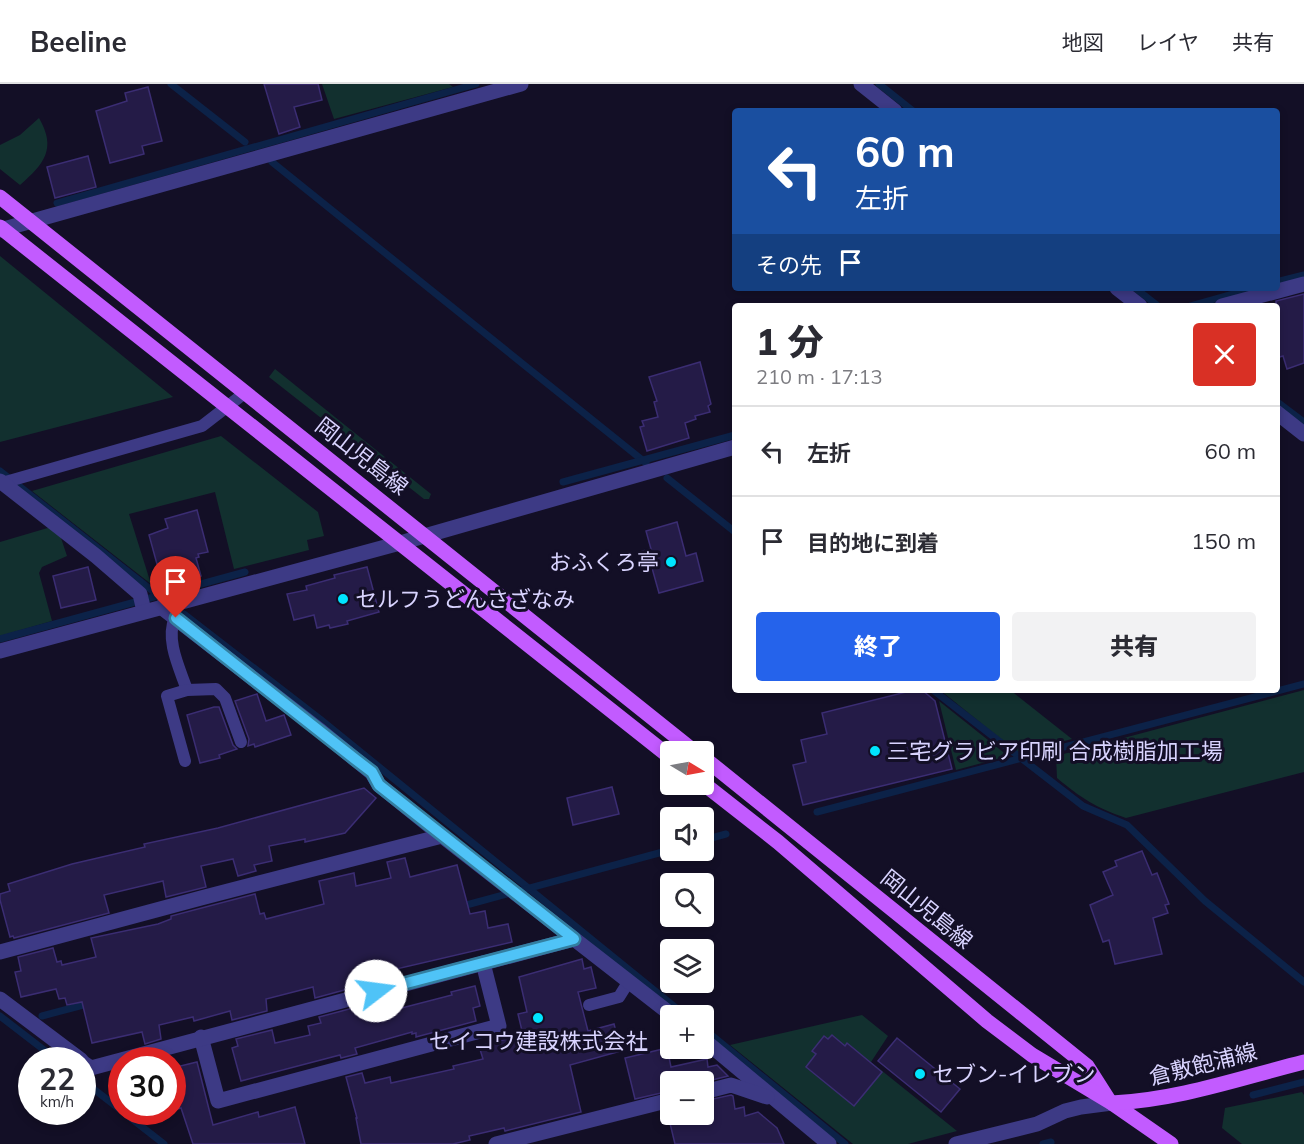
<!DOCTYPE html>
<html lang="ja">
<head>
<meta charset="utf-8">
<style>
	:root { --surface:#fff; --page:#f2f2f3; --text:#2b2b33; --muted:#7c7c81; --line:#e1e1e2; --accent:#2563eb }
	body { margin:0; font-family:Mulish,"Noto Sans JP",sans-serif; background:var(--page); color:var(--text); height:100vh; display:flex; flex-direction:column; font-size:22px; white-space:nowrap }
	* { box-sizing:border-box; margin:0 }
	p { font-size:20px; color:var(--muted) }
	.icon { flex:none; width:33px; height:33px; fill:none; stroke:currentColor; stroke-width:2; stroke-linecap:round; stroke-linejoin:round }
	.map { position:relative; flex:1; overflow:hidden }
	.drawer { position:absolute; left:732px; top:219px; width:548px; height:390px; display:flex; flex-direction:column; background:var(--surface); border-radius:6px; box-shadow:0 3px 9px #0003 }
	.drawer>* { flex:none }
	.top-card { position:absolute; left:732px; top:24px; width:548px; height:183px; border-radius:6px; box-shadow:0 3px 9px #0003; background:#1a4fa0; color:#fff; overflow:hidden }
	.needle { width:39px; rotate:100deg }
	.buttons { position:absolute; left:660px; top:657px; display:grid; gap:12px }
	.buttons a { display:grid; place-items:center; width:54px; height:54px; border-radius:6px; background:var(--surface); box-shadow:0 3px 9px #0003; font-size:30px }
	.speed { position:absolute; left:18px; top:963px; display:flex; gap:12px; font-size:30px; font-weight:700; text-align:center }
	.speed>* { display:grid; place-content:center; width:78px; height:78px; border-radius:50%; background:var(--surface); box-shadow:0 3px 9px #0003; line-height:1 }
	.speed small { font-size:15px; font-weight:400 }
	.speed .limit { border:9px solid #d22; background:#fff; color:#111 }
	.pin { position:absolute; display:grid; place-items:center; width:51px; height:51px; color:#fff; margin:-62px -26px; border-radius:50% 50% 50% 0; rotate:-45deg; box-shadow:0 0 6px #0007 }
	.pin .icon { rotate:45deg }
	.me { position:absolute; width:66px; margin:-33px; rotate:75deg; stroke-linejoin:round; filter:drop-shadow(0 0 4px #0008) }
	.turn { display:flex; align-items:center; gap:21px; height:126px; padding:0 24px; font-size:27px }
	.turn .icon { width:78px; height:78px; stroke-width:2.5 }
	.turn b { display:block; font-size:42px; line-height:51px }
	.then { display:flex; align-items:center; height:57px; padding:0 24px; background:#0003; gap:12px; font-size:22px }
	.round { display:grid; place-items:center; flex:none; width:63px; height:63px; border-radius:6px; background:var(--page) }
	.overview { display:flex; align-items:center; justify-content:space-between; height:102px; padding:0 24px }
	h1 { font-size:36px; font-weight:800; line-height:45px }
	.action { display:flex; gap:12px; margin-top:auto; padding:12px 24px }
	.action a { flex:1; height:69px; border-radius:6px; background:var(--accent); color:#fff; font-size:24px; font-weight:800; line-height:69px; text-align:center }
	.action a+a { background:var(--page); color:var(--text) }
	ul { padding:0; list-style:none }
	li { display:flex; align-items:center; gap:18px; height:90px; padding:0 24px; border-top:2px solid var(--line) }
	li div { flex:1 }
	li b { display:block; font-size:22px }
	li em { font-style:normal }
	header { display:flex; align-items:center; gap:36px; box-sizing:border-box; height:84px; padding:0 30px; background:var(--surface); border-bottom:2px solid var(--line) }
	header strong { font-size:28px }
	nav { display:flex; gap:33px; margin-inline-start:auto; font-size:21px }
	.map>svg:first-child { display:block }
	.green { fill:#12302f }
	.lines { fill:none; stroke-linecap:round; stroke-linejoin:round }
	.stream { stroke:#0c2248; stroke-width:7 }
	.building { fill:#241b47; stroke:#3b2d73; stroke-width:1.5 }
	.service { stroke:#3d3a85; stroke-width:12 }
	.minor { stroke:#3d3a85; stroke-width:15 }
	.tertiary { stroke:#3d3a85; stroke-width:15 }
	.primary { stroke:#c25bff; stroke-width:15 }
	.route-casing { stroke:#337fa1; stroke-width:15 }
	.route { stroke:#4fc3f7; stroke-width:10 }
	.poi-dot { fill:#00e5ff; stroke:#130f26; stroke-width:2 }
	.labels { text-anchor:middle; stroke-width:6; stroke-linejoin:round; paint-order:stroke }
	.street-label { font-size:22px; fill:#d9d4ff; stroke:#130f26 }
	.poi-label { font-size:22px; fill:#d9d4ff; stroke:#130f26; text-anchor:start }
</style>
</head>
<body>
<header>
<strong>Beeline</strong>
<nav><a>地図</a><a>レイヤ</a><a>共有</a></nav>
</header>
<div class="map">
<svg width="1304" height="1060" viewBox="0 0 1304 1060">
	<rect width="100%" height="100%" fill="#130f26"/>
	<!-- green -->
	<g class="green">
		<polygon points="322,0 449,0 453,3 334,35"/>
		<path d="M 39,34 C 57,65 44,80 20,101 L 0,85 L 0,61 L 20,51 Z"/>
		<polygon points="0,172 173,313 0,358"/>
		<polygon points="275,285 431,410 429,415 424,415 269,293"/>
		<polygon points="221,352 318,428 324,452 307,456 309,466 234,485 215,408 129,430 151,500 32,407"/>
		<polygon points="51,443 60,451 67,472 42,483 39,489 52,537 0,552 0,458"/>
		<polygon points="940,606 1010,606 1072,655 1018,669"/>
		<path d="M 1304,606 L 1304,688 L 1126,734 C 1096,724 1081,714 1057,694 L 1056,672 Z"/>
		<polygon points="939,617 1008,672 956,686"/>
		<polygon points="862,931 888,952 871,978 957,1047 908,1060 853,1060 730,961"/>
		<polygon points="1302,1008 1304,1011 1304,1060 1242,1060 1222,1044 1225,1024"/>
	</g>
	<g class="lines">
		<!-- stream -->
		<g class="stream">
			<polyline points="171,0 245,58"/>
			<polyline points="879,0 913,27"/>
			<polyline points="272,78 646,379"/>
			<polyline points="57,119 476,0"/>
			<polyline points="1276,198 1304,191"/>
			<polyline points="1135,204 1158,222"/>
			<polyline points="1190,222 1254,204"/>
			<polyline points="1276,317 1304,338"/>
			<polyline points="0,387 159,512"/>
			<polyline points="667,394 735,448"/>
			<polyline points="563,398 735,351"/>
			<polyline points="184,530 320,635 686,932"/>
			<polyline points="0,555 245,488"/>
			<polyline points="933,606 1083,722 1127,741 1205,817 1304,898"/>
			<polyline points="817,728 1304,600"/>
			<polyline points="704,756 726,750"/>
			<polyline points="459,823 670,766"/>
			<polyline points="0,932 57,976"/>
			<polyline points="42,932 91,919"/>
			<polyline points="704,945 845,1060"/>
			<polyline points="82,996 122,1027"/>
			<polyline points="1253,1011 1304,998"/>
			<polyline points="123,1028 164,1060"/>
			<polyline points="1043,1060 1051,1058"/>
		</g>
	</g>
	<!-- building -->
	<g class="building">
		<polygon points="264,0 318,0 322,16 294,23 300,43 279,50"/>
		<polygon points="148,3 162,57 142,62 144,70 110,79 96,27 127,17 125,9"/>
		<polygon points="88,72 96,103 55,114 47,83"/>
		<polygon points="1304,210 1304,279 1287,285 1283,272 1276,274 1276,217"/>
		<polygon points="700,278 711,320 708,322 710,328 695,332 696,335 685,339 689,354 647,367 640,343 644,342 642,337 658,333 654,318 657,317 649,293"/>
		<polygon points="197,426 208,468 198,470 199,473 196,474 201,492 163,502 149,451 168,444 165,435"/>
		<polygon points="677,438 686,472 696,469 703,497 659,509 652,484 646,486 642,467 651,465 646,447"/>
		<polygon points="88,483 96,516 61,524 53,492"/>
		<polygon points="367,483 379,528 347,537 348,540 330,544 329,541 317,544 314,531 294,536 287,510 307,506 306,502 335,494 334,491"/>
		<polygon points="914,606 922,606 935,617 952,685 803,721 793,681 806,678 801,656 827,650 822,629"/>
		<polygon points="257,610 266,637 284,631 291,651 255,663 254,660 248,662 249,655 235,617"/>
		<polygon points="214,623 219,623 233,661 237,665 219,671 220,674 200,679 187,631"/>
		<polygon points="612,703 619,730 573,741 567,714"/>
		<polygon points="364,704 376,714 345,749 305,758 305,755 269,762 272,777 254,781 256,787 238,792 233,775 201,782 206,803 166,813 163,797 104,811 109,829 14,854 13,852 10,853 0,816 0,810 10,807 8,800 72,780 145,763 144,760 218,744"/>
		<polygon points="1142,767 1152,791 1157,789 1169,820 1165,821 1168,829 1153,834 1162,870 1115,880 1109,856 1103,858 1090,821 1113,811 1103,788 1117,782 1115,777"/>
		<polygon points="405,774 410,793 457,781 470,830 485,827 488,844 508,840 512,858 379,889 381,896 315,914 313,903 266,915 267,927 232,936 230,927 194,937 193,933 159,941 161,955 145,960 142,948 92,959 82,918 67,921 65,914 59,915 56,905 21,913 15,888 21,887 18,873 53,864 57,878 61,877 62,881 96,873 91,854 158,840 171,835 171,832 255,810 260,830 264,829 266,835 324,820 319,797 354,789 356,802 391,794 387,778"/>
		<polygon points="582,875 584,885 591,883 596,904 578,908 588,947 614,940 621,967 570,981 581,1028 505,1047 504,1044 469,1052 470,1056 453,1060 361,1060 356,1034 357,1034 346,993 362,989 365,999 390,993 391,999 454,985 453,982 483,975 479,962 523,951 518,930 527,928 519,893"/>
		<polygon points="475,902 480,922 473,924 476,937 416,953 416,949 412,950 412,948 355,964 357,970 341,974 340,971 241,997 232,964 238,962 236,955 272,946 275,959 310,951 308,942 321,939 319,933 387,915 390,927 452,911 451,908"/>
		<polygon points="832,951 845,962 847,959 882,988 854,1022 806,983 816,970 812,967 824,952 828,955"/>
		<polygon points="897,954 960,1005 941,1028 878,977"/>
		<polygon points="667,964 671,983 707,975 708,983 717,981 728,992 704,998 670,998 670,1007 635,1015 625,974"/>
		<polygon points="197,978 213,1041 258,1028 259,1033 295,1023 305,1060 193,1060 181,1024 177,1025 172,1005 172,984"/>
		<polygon points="731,1011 733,1012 735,1025 744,1023 745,1032 758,1028 777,1044 784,1060 675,1060 667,1027 670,1026 670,1030 704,1030 704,1017"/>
	</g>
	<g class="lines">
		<!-- service -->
		<g class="service">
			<polyline points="2,399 202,342 246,308"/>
			<path d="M 175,534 C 165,556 180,585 187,606 L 216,605 L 225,614 L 241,658"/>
			<polyline points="185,677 167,612 187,606"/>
			<polyline points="589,921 619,913 629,897"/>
		</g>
		<!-- minor -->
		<g class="minor">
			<polyline points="861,0 895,27"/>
			<polyline points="0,146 521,0"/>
			<polyline points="1117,204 1140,222"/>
			<polyline points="1222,222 1304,200"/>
			<polyline points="1276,328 1304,350"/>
			<polyline points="0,397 96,472 140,510 144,527"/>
			<polyline points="161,523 322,648 372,689 379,701 442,752 673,932"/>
			<polyline points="0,567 400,459 735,363"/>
			<polyline points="0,868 201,814 442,752"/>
			<polyline points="0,915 81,976"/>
			<polyline points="201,953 218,1017 499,942 483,879"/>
			<polyline points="704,956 829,1060"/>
			<polyline points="82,978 91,984 574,855"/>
			<polyline points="704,1008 731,1001 767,1013"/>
			<polyline points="496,1060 670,1016"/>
		</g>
		<!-- tertiary -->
		<polyline class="tertiary" points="956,1060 1037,1040 1065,1027 1081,1023 1112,1019"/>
		<!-- primary -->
		<g class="primary">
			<polyline points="0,113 695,668"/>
			<polyline points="0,143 670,673"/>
			<polyline points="704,674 1087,982 1108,1015"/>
			<polyline points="704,700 778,758 987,937 1032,971 1112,1019 1171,1060"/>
			<path d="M 1112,1019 C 1178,1016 1240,994 1304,978"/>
		</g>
	</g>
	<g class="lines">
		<defs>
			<polyline id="route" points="176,534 355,675 372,688 379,701 574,855 376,907"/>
		</defs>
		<!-- route casing -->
		<use href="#route" class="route-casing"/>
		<!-- route -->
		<use href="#route" class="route"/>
	</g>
	<!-- markers -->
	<g class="poi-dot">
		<circle cx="671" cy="478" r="6"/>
		<circle cx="343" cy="515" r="6"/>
		<circle cx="875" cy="667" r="6"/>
		<circle cx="538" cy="934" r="6"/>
		<circle cx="920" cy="990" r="6"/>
	</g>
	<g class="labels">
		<!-- street labels -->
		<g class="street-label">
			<text transform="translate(362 372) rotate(38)" y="8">岡山児島線</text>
			<text transform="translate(927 825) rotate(39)" y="8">岡山児島線</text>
			<text transform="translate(1203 980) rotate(-14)" y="8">倉敷飽浦線</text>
		</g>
		<!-- poi labels -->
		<g class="poi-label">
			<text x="659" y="486" text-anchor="end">おふくろ亭</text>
			<text x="355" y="523">セルフうどんさざなみ</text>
			<text x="887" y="675">三宅グラビア印刷 合成樹脂加工場</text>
			<text x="538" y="965" text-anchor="middle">セイコウ建設株式会社</text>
			<text x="932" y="998">セブン-イレブン</text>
		</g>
	</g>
</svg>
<div class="buttons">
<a><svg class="needle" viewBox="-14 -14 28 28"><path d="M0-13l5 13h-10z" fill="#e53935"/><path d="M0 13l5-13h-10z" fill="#7c7c81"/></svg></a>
<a><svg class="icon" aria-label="sound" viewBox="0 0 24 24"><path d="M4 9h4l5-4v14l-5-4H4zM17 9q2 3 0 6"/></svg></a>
<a><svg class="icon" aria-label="search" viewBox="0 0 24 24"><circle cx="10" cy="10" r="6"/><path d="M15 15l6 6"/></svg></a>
<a><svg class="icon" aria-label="layers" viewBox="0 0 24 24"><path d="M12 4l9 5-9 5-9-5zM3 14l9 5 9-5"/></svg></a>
<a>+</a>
<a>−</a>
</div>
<div class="speed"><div>22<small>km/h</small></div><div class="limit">30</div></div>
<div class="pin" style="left:176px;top:534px;background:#d93025"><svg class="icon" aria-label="arrive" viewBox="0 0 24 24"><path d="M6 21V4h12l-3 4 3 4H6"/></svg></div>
<svg class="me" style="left:376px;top:907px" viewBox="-20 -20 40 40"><circle r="19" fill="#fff"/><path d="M0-13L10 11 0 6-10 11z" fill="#4fc3f7"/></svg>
<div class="top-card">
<div class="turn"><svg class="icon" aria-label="left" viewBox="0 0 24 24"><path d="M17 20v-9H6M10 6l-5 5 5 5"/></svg><div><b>60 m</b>左折</div></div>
<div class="then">その先<svg class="icon" aria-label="arrive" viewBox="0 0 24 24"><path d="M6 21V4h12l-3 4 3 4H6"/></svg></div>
</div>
<section class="drawer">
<div class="overview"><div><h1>1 分</h1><p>210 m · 17:13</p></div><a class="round" style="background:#d93025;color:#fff"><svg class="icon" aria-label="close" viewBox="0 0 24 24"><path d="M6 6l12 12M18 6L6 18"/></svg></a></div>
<ul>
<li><svg class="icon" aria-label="left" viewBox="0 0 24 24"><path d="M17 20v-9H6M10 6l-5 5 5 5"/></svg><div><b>左折</b></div><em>60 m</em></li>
<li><svg class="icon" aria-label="arrive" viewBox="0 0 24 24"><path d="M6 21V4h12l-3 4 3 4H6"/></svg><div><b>目的地に到着</b></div><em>150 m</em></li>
</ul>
<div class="action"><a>終了</a><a>共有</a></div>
</section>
</div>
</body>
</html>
